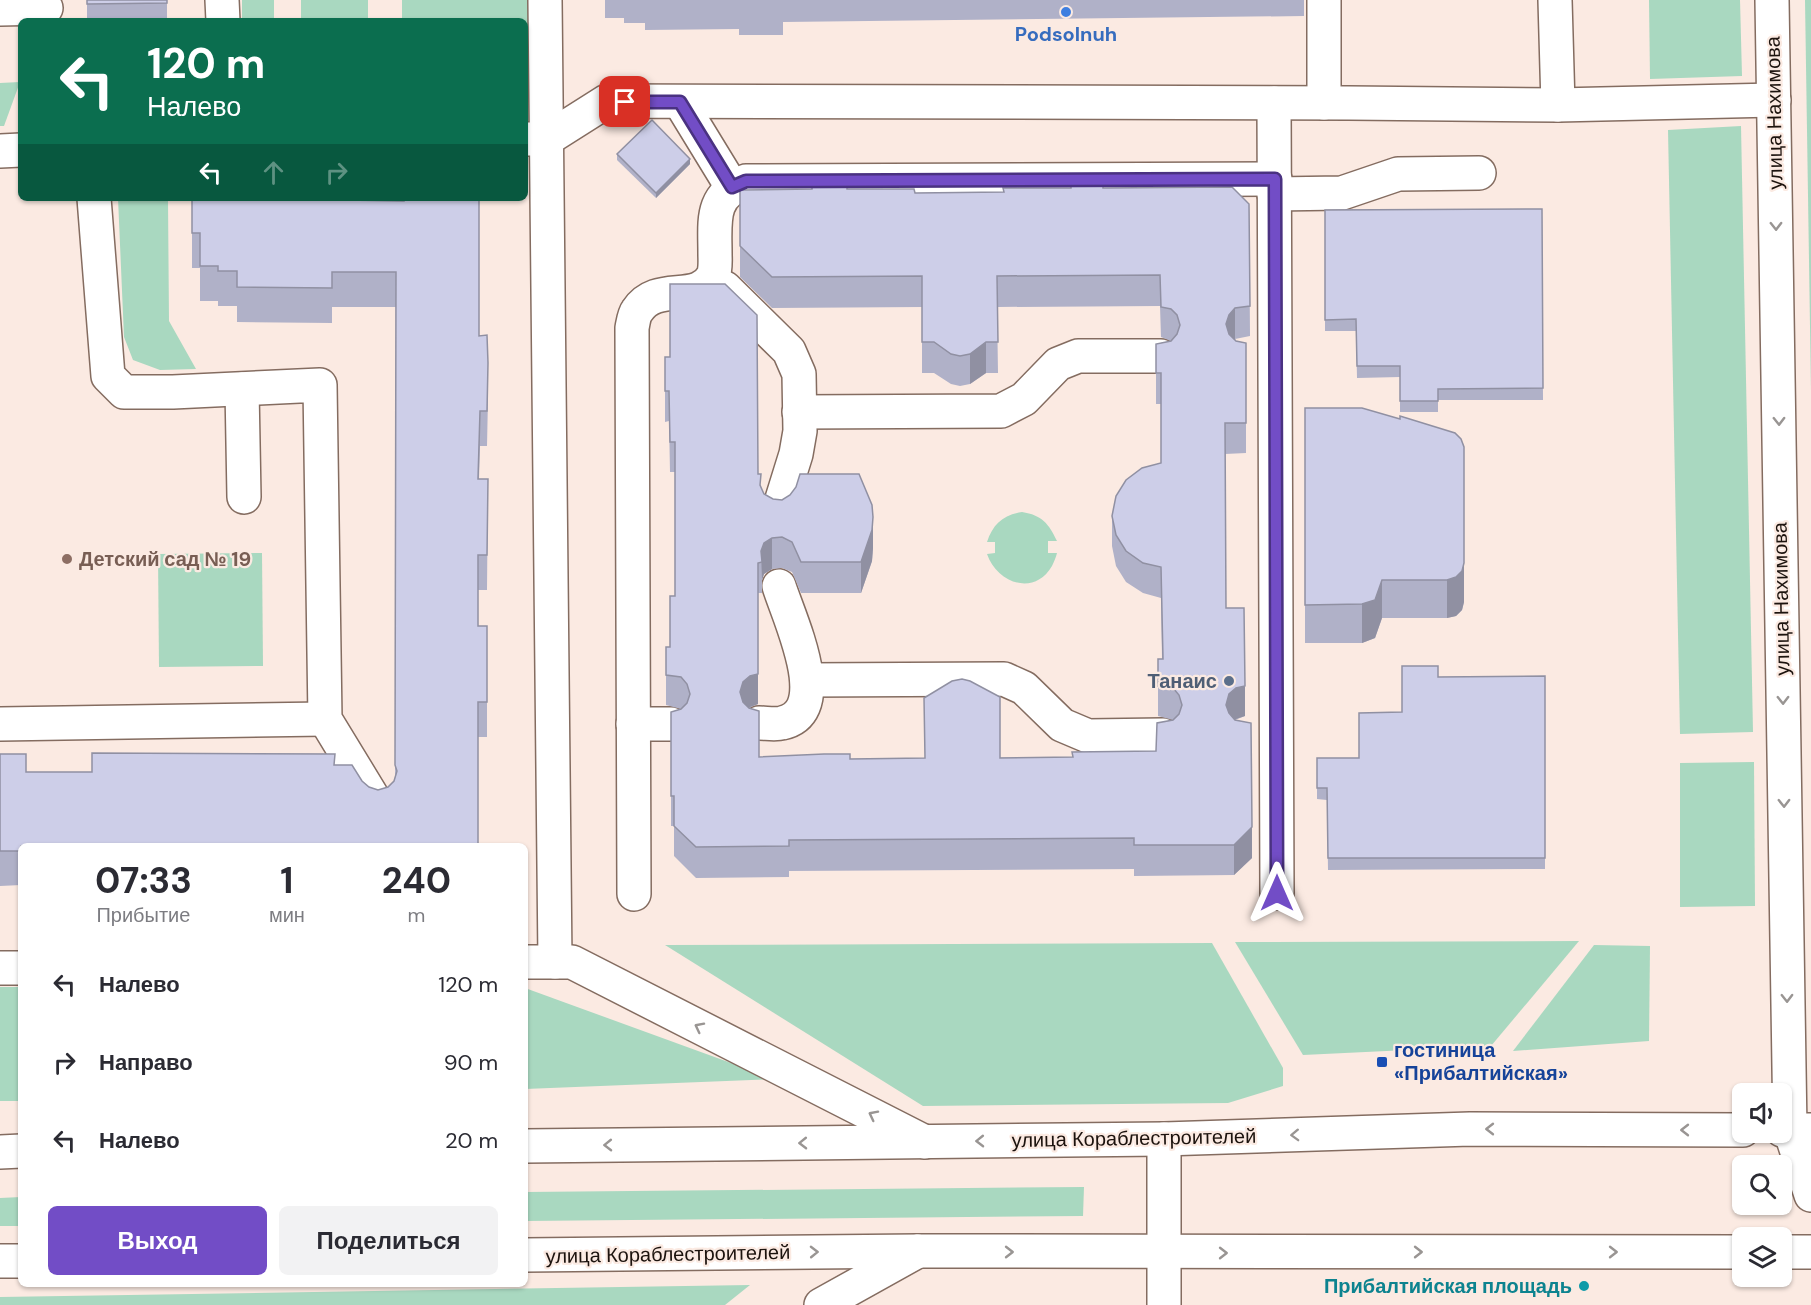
<!DOCTYPE html>
<html lang="ru">
<head>
<meta charset="utf-8">
<style>
	:root { --surface:#fff; --page:#f2f2f3; --text:#2b2b33; --muted:#7c7c81; --accent:#724dc6 }
	body { margin:0; font-family:"DM Sans",sans-serif; background:var(--page); color:var(--text); height:100vh; display:flex; flex-direction:column; font-size:22px; white-space:nowrap }
	* { box-sizing:border-box; margin:0 }
	p { font-size:20px; color:var(--muted) }
	.icon { flex:none; width:33px; height:33px; fill:none; stroke:currentColor; stroke-width:2; stroke-linecap:round; stroke-linejoin:round }
	.map { position:relative; flex:1; overflow:hidden }
	.details { position:absolute; left:18px; top:843px; width:510px; height:444px; display:flex; flex-direction:column; background:var(--surface); border-radius:9px; box-shadow:0 2px 4px #0004 }
	.details>* { flex:none }
	.banner { position:absolute; left:18px; top:18px; width:510px; height:183px; border-radius:9px; box-shadow:0 2px 4px #0004; background:#0b6e4f; color:#fff; overflow:hidden }
	.fabs { position:absolute; left:1732px; top:1083px; display:grid; gap:12px }
	.fabs a { display:grid; place-items:center; width:60px; height:60px; border-radius:9px; background:var(--surface); box-shadow:0 2px 4px #0004; font-size:30px }
	.pin { position:absolute; display:grid; place-items:center; width:51px; height:51px; color:#fff; margin:-26px; border-radius:12px; box-shadow:0 3px 9px #0006 }
	.me { position:absolute; width:66px; margin:-33px; rotate:0deg; stroke-linejoin:round; filter:drop-shadow(0 0 4px #0008) }
	.turn { display:flex; align-items:center; gap:21px; height:126px; padding:0 30px; font-size:27px }
	.turn .icon { width:78px; height:78px; stroke-width:2.5 }
	.turn b { display:block; font-size:42px; line-height:51px }
	.lanes { display:flex; align-items:center; height:57px; padding:0 30px; background:#0003; justify-content:center; gap:30px; direction:ltr }
	.lanes .off { opacity:.35 }
	.eta { display:flex; justify-content:space-evenly; align-items:center; height:102px; text-align:center }
	.eta b { font-size:36px; font-weight:700; line-height:42px }
	.cta { display:flex; gap:12px; margin-top:auto; padding:12px 30px }
	.cta a { flex:1; height:69px; border-radius:9px; background:var(--accent); color:#fff; font-size:24px; font-weight:700; line-height:69px; text-align:center }
	.cta a+a { background:var(--page); color:var(--text) }
	ul { padding:0; list-style:none }
	li { display:flex; align-items:center; gap:18px; height:78px; padding:0 30px }
	li div { flex:1 }
	li b { display:block; font-size:22px }
	li em { font-style:normal }
	.map>svg:first-child { display:block }
	.green { fill:#a9d8c0 }
	.lines { fill:none; stroke-linecap:round; stroke-linejoin:round }
	.minor-casing { stroke:#846c60; stroke-width:36 }
	.major-casing { stroke:#846c60; stroke-width:36 }
	.minor { stroke:#fff; stroke-width:33 }
	.major { stroke:#fff; stroke-width:33 }
	.wall { fill:#b0b1c8 }
	.shaded-wall { fill:#9090a2 }
	.building { fill:#cdcee8; stroke:#9090a2; stroke-width:1.5 }
	.oneway { stroke:#999593 }
	.route-casing { stroke:#4a3281; stroke-width:15 }
	.route { stroke:#724dc6; stroke-width:10 }
	.shop-dot { fill:#3f7fe0; stroke:#fbeae2; stroke-width:2 }
	.education-dot { fill:#8d6e63; stroke:#fbeae2; stroke-width:2 }
	.service-dot { fill:#5c6f8a; stroke:#fbeae2; stroke-width:2 }
	.transit-dot { fill:#1a4fb4; stroke:#fbeae2; stroke-width:2 }
	.culture-dot { fill:#0f9aa8; stroke:#fbeae2; stroke-width:2 }
	.labels { text-anchor:middle; stroke-width:4.5; stroke-linejoin:round; paint-order:stroke }
	.shop-label { font-size:20px; font-weight:bold; fill:#366cbe; stroke:#fbeae2 }
	.street-label { font-size:20px; fill:#1c130e; stroke:#fbeae2 }
	.education-label { font-size:20px; font-weight:bold; fill:#785e54; stroke:#fbeae2; text-anchor:start }
	.service-label { font-size:20px; font-weight:bold; fill:#4e5e75; stroke:#fbeae2; text-anchor:end }
	.transit-label { font-size:20px; font-weight:bold; fill:#164399; stroke:#fbeae2; text-anchor:start }
	.culture-label { font-size:20px; font-weight:bold; fill:#0d838f; stroke:#fbeae2; text-anchor:end }
</style>
</head>
<body>
<div class="map">
<svg width="1811" height="1305" viewBox="0 0 1811 1305">
	<rect width="100%" height="100%" fill="#fbeae2"/>
	<!-- green -->
	<g class="green">
		<rect x="242" y="0" width="32" height="21"/>
		<rect x="301" y="0" width="67" height="21"/>
		<polygon points="402,0 529,0 530,123 525,123 525,21 402,21"/>
		<polygon points="1649,0 1740,0 1742,76 1650,79"/>
		<polygon points="1805,0 1811,0 1811,391"/>
		<polygon points="20,82 4,126 0,126 0,83"/>
		<polygon points="1741,126 1753,732 1680,734 1668,130"/>
		<polygon points="118,198 163,198 168,200 169,321 196,369 160,370 133,360 124,337"/>
		<path d="M 1022,512 C 1042,515 1049,524 1057,541 L 1048,541 L 1048,553 L 1057,553 C 1056,557 1054,562 1052,566 C 1034,597 997,583 987,554 L 995,553 L 995,542 L 987,542 C 993,524 1003,515 1022,512 Z"/>
		<polygon points="262,553 263,666 159,667 158,554"/>
		<polygon points="1754,762 1755,906 1680,907 1680,763"/>
		<polygon points="1579,941 1491,1046 1303,1055 1235,942"/>
		<polygon points="1212,943 1283,1068 1283,1086 1228,1103 923,1106 665,945"/>
		<polygon points="1594,945 1650,946 1649,1041 1513,1051"/>
		<rect x="0" y="987" width="21" height="114"/>
		<polygon points="525,988 775,1079 525,1089"/>
		<polygon points="1084,1187 1083,1216 525,1221 525,1192"/>
		<polygon points="21,1197 21,1226 0,1226 0,1198"/>
		<polygon points="750,1285 725,1305 0,1305 0,1297"/>
	</g>
	<g class="lines">
		<defs>
			<g id="minor">
				<polyline points="222,0 223,21"/>
				<polyline points="545,0 555,962"/>
				<polyline points="1324,0 1324,103"/>
				<polyline points="1555,0 1558,105"/>
				<polyline points="0,9 46,8"/>
				<polyline points="680,102 732,187"/>
				<polyline points="1274,103 1277,893"/>
				<polyline points="525,139 547,139 607,101 1349,103 1558,105 1774,100"/>
				<polyline points="0,151 21,150"/>
				<polyline points="1274,194 1342,193 1398,174 1479,173"/>
				<polyline points="94,198 108,376 124,392 173,392 320,385 325,719 378,806"/>
				<polyline points="725,288 789,351 799,374 800,431 796,454 778,512"/>
				<polyline points="242,389 244,497"/>
				<polyline points="799,412 1001,411 1024,399 1058,364 1078,356 1161,356"/>
				<polyline points="807,680 1004,679 1024,688 1062,725 1088,736 1163,735"/>
				<path d="M 759,723 C 766,723 775,725 782,723 C 835,712 788,616 779,586"/>
				<polyline points="0,724 325,719"/>
				<polyline points="633,724 671,724"/>
				<path d="M 634,894 L 632,328 C 633,323 634,315 637,311 C 657,280 697,305 713,276 C 716,269 715,261 715,253 C 715,220 710,196 746,181 L 1275,179"/>
				<polyline points="525,962 572,962 925,1142"/>
				<polyline points="0,968 21,968"/>
				<polyline points="1811,1130 1790,1130 1811,1195"/>
				<polyline points="1164,1139 1164,1305"/>
				<polyline points="821,1305 918,1251"/>
			</g>
			<g id="major">
				<polyline points="1772,0 1790,1130 1782,1130"/>
				<polyline points="525,1146 1164,1139 1470,1129 1743,1130"/>
				<polyline points="0,1152 21,1151"/>
				<polyline points="1782,1252 1811,1252"/>
				<polyline points="525,1255 918,1251 1743,1252"/>
				<polyline points="0,1261 21,1261"/>
			</g>
		</defs>
		<!-- minor casing -->
		<use href="#minor" class="minor-casing"/>
		<!-- major casing -->
		<use href="#major" class="major-casing"/>
		<!-- minor -->
		<use href="#minor" class="minor"/>
		<!-- major -->
		<use href="#major" class="major"/>
	</g>
	<!-- wall -->
	<g class="wall">
		<rect x="87" y="0" width="80" height="21"/>
		<polygon points="605,0 1304,0 1304,16 783,22 783,35 739,35 739,29 645,30 645,23 624,23 624,18 605,18"/>
		<polygon points="617,154 690,164 656,198 617,160"/>
		<polygon points="1103,188 1249,204 1250,336 1235,339 1236,341 1246,343 1246,453 1225,454 1226,608 1245,716 1235,720 1252,858 1234,875 1134,876 1134,869 789,871 789,877 696,878 674,856 674,826 671,826 671,712 681,709 666,705 666,647 670,647 675,596 675,472 670,472 669,421 665,422 665,357 758,474 761,487 764,494 773,499 873,548 872,561 861,593 801,593 792,572 782,568 772,569 764,574 762,580 762,593 758,593 758,704 749,708 759,757 850,759 1072,757 1156,751 1173,720 1158,716 1158,659 1162,659 1161,598 1143,593 1126,582 1116,566 1112,546 1112,516 1161,463 1161,404 1156,404 1156,344 1171,341 1161,337 1160,306 997,307 998,373 986,373 970,384 960,386 951,384 934,373 922,373 922,307 772,308 740,277 740,190 847,189 915,193 1003,192"/>
		<polygon points="192,200 345,200 479,336 488,398 487,446 480,446 479,479 488,479 487,590 478,590 478,626 487,685 487,737 478,737 478,846 21,846 21,885 0,886 0,754 26,772 92,772 335,765 362,781 369,787 378,790 388,787 394,781 395,777 396,307 332,307 332,323 237,322 237,306 218,306 218,301 200,301 200,268 192,268"/>
		<polygon points="1542,209 1543,400 1438,400 1438,412 1400,412 1400,377 1357,378 1356,331 1325,331 1325,210"/>
		<polygon points="1305,408 1362,408 1464,602 1462,610 1456,616 1447,618 1382,618 1375,638 1362,643 1305,643"/>
		<polygon points="1545,676 1545,869 1328,870 1327,800 1317,799 1317,758 1359,758 1402,712 1438,677"/>
	</g>
	<!-- shaded-wall -->
	<g class="shaded-wall">
		<polygon points="690,159 690,164 656,198 656,193"/>
		<polygon points="1235,308 1235,339 1229,346 1226,324 1229,315"/>
		<polygon points="986,342 986,373 970,384 970,354"/>
		<polygon points="873,517 873,548 872,561 861,593 861,562"/>
		<polygon points="772,538 772,569 764,574 762,580 761,551 764,543"/>
		<polygon points="1464,563 1464,602 1462,610 1456,616 1447,618 1447,580"/>
		<polygon points="1382,580 1382,618 1375,638 1362,643 1362,604"/>
		<polygon points="758,674 758,704 750,707 743,713 740,692 743,682 750,676"/>
		<polygon points="1245,686 1245,716 1236,719 1229,725 1226,705 1229,694 1236,688"/>
		<polygon points="1252,827 1252,858 1234,875 1234,845"/>
	</g>
	<!-- building -->
	<g class="building">
		<polygon points="87,0 167,0 167,3 87,4"/>
		<polygon points="652,120 690,159 656,193 617,154"/>
		<polygon points="1071,183 1103,183 1103,188 1232,187 1249,204 1250,306 1235,308 1229,315 1226,324 1229,334 1236,341 1246,343 1246,423 1225,423 1226,608 1244,608 1245,686 1236,688 1229,694 1226,705 1229,713 1235,720 1251,723 1252,827 1234,845 1134,845 1134,838 789,840 789,846 696,847 674,826 674,796 671,796 671,712 681,709 687,703 690,694 687,684 681,677 666,675 666,647 670,647 670,596 675,596 675,442 670,442 669,391 665,391 665,357 670,357 670,284 725,284 757,315 758,474 761,474 760,485 764,494 773,499 782,500 790,495 796,487 800,474 859,474 872,505 873,517 872,530 861,562 801,562 792,542 782,537 772,538 764,543 761,551 762,562 758,563 758,674 750,676 743,682 740,692 743,702 749,708 759,711 759,757 824,754 850,754 850,759 925,758 924,698 952,681 962,679 970,681 1000,697 1000,758 1073,757 1072,752 1156,751 1157,723 1173,720 1179,714 1182,705 1179,695 1173,688 1158,686 1158,659 1163,659 1161,567 1143,563 1126,551 1116,535 1112,516 1116,496 1126,480 1142,468 1161,463 1161,373 1156,373 1156,344 1171,341 1177,334 1180,325 1177,315 1171,309 1161,307 1160,275 997,276 998,342 986,342 970,354 960,356 951,354 934,342 922,342 922,276 772,277 740,246 740,190 812,189 812,184 847,184 847,189 914,189 915,193 1004,192 1003,188 1071,188"/>
		<polygon points="242,198 345,198 345,200 404,201 404,198 479,198 479,336 487,335 488,363 487,411 480,411 478,479 488,479 487,555 478,555 478,626 487,626 487,702 478,702 478,846 21,846 21,851 0,851 0,754 26,754 26,772 92,772 92,753 335,754 334,765 352,765 362,781 369,787 378,790 388,787 394,781 397,771 395,765 396,272 332,272 332,288 237,287 237,271 218,271 218,266 200,266 200,233 192,233 192,200 242,200"/>
		<polygon points="1542,209 1543,388 1438,389 1438,401 1400,401 1400,366 1357,366 1356,319 1325,320 1325,210"/>
		<polygon points="1305,408 1362,408 1400,419 1400,416 1455,433 1461,439 1464,447 1464,563 1462,571 1456,577 1447,580 1382,580 1375,600 1362,604 1305,605"/>
		<polygon points="1402,666 1438,666 1438,677 1545,676 1545,858 1328,858 1327,788 1317,788 1317,758 1359,758 1359,713 1402,712"/>
	</g>
	<!-- one-way arrows -->
	<defs><path id="oneway-chevron" d="M-2-3.5L2.5 0L-2 3.5" fill="none" stroke-width="1.6" stroke-linecap="round" stroke-linejoin="round" transform="scale(1.5)"/></defs>
	<g class="oneway">
		<use href="#oneway-chevron" transform="translate(1776 226) rotate(89)"/>
		<use href="#oneway-chevron" transform="translate(1779 421) rotate(89)"/>
		<use href="#oneway-chevron" transform="translate(1783 700) rotate(89)"/>
		<use href="#oneway-chevron" transform="translate(1784 803) rotate(89)"/>
		<use href="#oneway-chevron" transform="translate(1787 998) rotate(89)"/>
		<use href="#oneway-chevron" transform="translate(699 1027) rotate(-153)"/>
		<use href="#oneway-chevron" transform="translate(873 1115) rotate(-153)"/>
		<use href="#oneway-chevron" transform="translate(1490 1129) rotate(-180)"/>
		<use href="#oneway-chevron" transform="translate(1685 1130) rotate(-180)"/>
		<use href="#oneway-chevron" transform="translate(1295 1135) rotate(178)"/>
		<use href="#oneway-chevron" transform="translate(980 1141) rotate(179)"/>
		<use href="#oneway-chevron" transform="translate(803 1143) rotate(179)"/>
		<use href="#oneway-chevron" transform="translate(608 1145) rotate(179)"/>
		<use href="#oneway-chevron" transform="translate(814 1252) rotate(-1)"/>
		<use href="#oneway-chevron" transform="translate(1009 1252)"/>
		<use href="#oneway-chevron" transform="translate(1418 1252)"/>
		<use href="#oneway-chevron" transform="translate(1613 1252)"/>
		<use href="#oneway-chevron" transform="translate(1223 1253)"/>
	</g>
	<g class="lines">
		<defs>
			<polyline id="route" points="625,102 680,102 732,187 746,181 1275,179 1277,893"/>
		</defs>
		<!-- route casing -->
		<use href="#route" class="route-casing"/>
		<!-- route -->
		<use href="#route" class="route"/>
	</g>
	<!-- markers -->
	<circle class="shop-dot" cx="1066" cy="12" r="6"/>
	<circle class="education-dot" cx="67" cy="559" r="6"/>
	<circle class="service-dot" cx="1229" cy="681" r="6"/>
	<rect class="transit-dot" x="1376" y="1056" width="12" height="12" rx="3"/>
	<circle class="culture-dot" cx="1584" cy="1286" r="6"/>
	<g class="labels">
		<!-- shop labels -->
		<g class="shop-label">
			<text x="1066" y="41">Podsolnuh</text>
		</g>
		<!-- street labels -->
		<g class="street-label">
			<text transform="translate(1774 113) rotate(-91)" y="7">улица Нахимова</text>
			<text transform="translate(1781 599) rotate(-91)" y="7">улица Нахимова</text>
			<text transform="translate(1134 1138) rotate(-1)" y="7">улица Кораблестроителей</text>
			<text transform="translate(668 1254) rotate(-1)" y="7">улица Кораблестроителей</text>
		</g>
		<!-- education labels -->
		<g class="education-label">
			<text x="79" y="566">Детский сад № 19</text>
		</g>
		<!-- service labels -->
		<g class="service-label">
			<text x="1217" y="688">Танаис</text>
		</g>
		<!-- transit labels -->
		<g class="transit-label">
			<text x="1394" y="1057">гостиница<tspan x="1394" dy="23">«Прибалтийская»</tspan></text>
		</g>
		<!-- culture labels -->
		<g class="culture-label">
			<text x="1572" y="1293">Прибалтийская площадь</text>
		</g>
	</g>
</svg>
<div class="fabs">
<a><svg class="icon" aria-label="sound" viewBox="0 0 24 24"><path d="M4 9h4l5-4v14l-5-4H4zM17 9q2 3 0 6"/></svg></a>
<a><svg class="icon" aria-label="search" viewBox="0 0 24 24"><circle cx="10" cy="10" r="6"/><path d="M15 15l6 6"/></svg></a>
<a><svg class="icon" aria-label="layers" viewBox="0 0 24 24"><path d="M12 4l9 5-9 5-9-5zM3 14l9 5 9-5"/></svg></a>
</div>
<div class="pin" style="left:625px;top:102px;background:#d93025"><svg class="icon" aria-label="arrive" viewBox="0 0 24 24"><path d="M6 21V4h12l-3 4 3 4H6"/></svg></div>
<svg class="me" style="left:1277px;top:893px" viewBox="-20 -20 40 40"><path d="M0-17L14 15 0 8-14 15z" fill="#724dc6" stroke="#fff" stroke-width="4"/></svg>
<div class="banner">
<div class="turn"><svg class="icon" aria-label="left" viewBox="0 0 24 24"><path d="M17 20v-9H6M10 6l-5 5 5 5"/></svg><div><b>120 m</b>Налево</div></div>
<div class="lanes"><svg class="icon" aria-label="left" viewBox="0 0 24 24"><path d="M17 20v-9H6M10 6l-5 5 5 5"/></svg><svg class="icon off" aria-label="ahead" viewBox="0 0 24 24"><path d="M12 20V5M6 11l6-6 6 6"/></svg><svg class="icon off" aria-label="right" viewBox="0 0 24 24"><path d="M7 20v-9h11M14 6l5 5-5 5"/></svg></div>
</div>
<section class="details">
<div class="eta">
<div><b>07:33</b><p>Прибытие</p></div>
<div><b>1</b><p>мин</p></div>
<div><b>240</b><p>m</p></div>
</div>
<ul>
<li><svg class="icon" aria-label="left" viewBox="0 0 24 24"><path d="M17 20v-9H6M10 6l-5 5 5 5"/></svg><div><b>Налево</b></div><em>120 m</em></li>
<li><svg class="icon" aria-label="right" viewBox="0 0 24 24"><path d="M7 20v-9h11M14 6l5 5-5 5"/></svg><div><b>Направо</b></div><em>90 m</em></li>
<li><svg class="icon" aria-label="left" viewBox="0 0 24 24"><path d="M17 20v-9H6M10 6l-5 5 5 5"/></svg><div><b>Налево</b></div><em>20 m</em></li>
</ul>
<div class="cta"><a>Выход</a><a>Поделиться</a></div>
</section>
</div>
</body>
</html>
